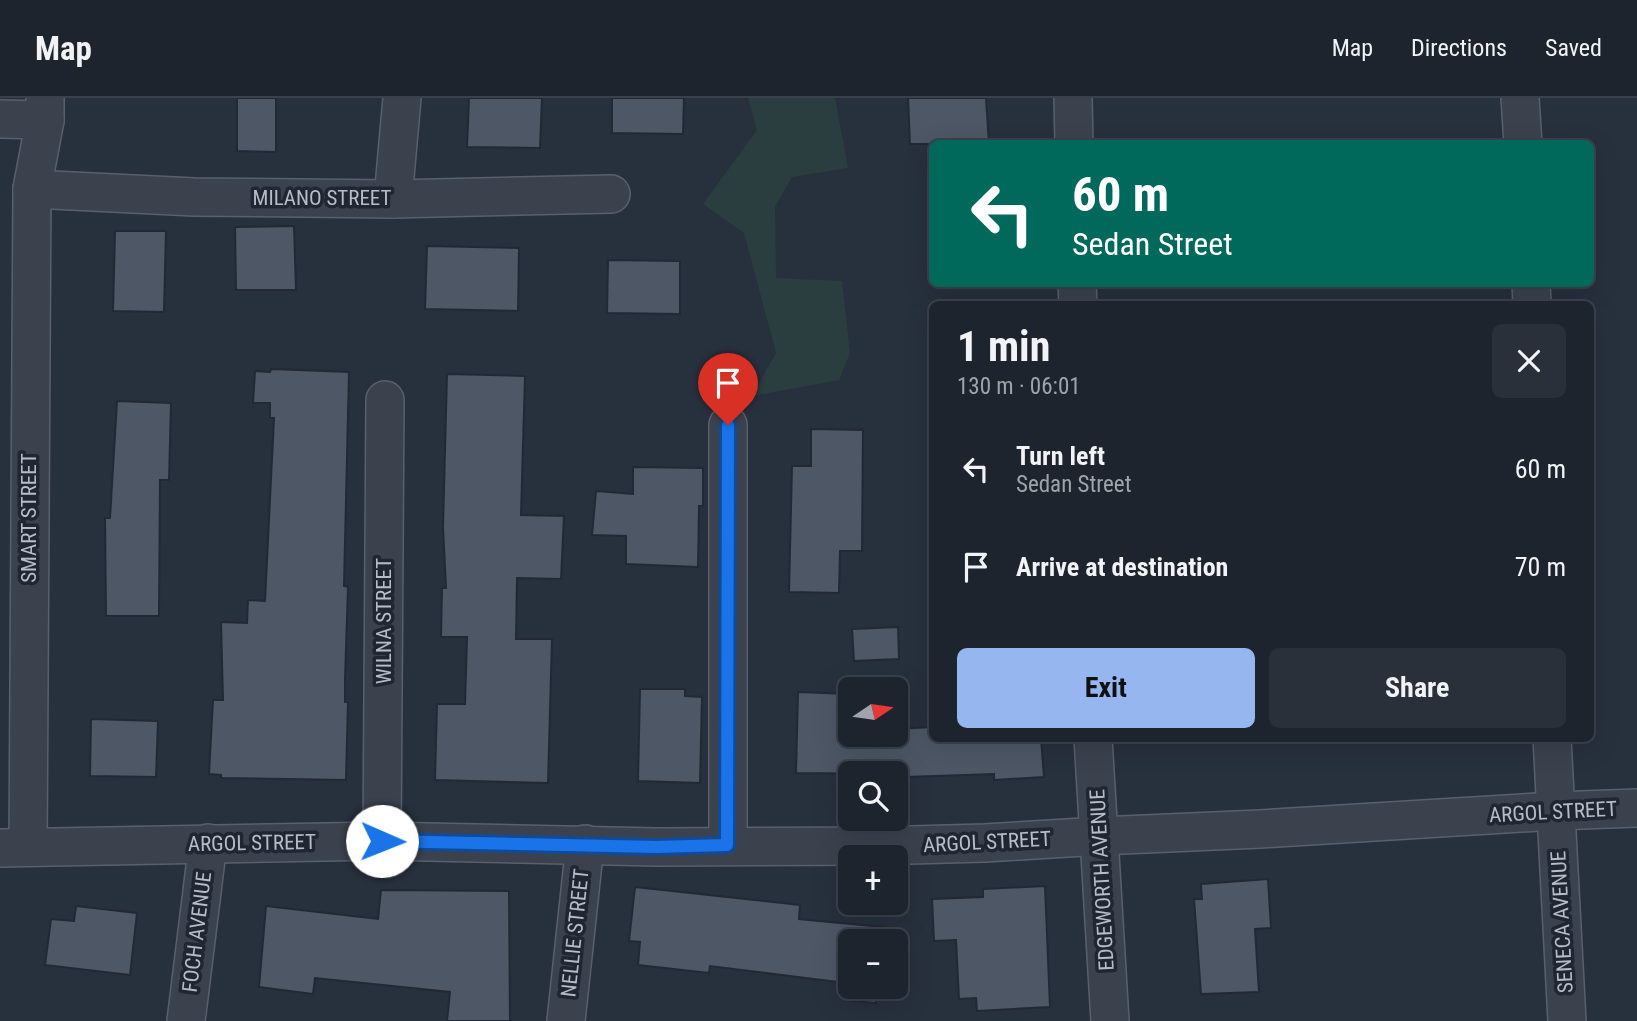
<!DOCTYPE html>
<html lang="en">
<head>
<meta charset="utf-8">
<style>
	:root { --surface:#1d242e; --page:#2a303a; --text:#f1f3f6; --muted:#a0a4aa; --line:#3b414a; --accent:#95b6ef }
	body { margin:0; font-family:"Roboto Condensed",sans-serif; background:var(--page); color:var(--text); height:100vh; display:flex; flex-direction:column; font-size:26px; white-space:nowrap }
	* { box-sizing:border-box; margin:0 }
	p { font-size:23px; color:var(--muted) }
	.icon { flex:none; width:38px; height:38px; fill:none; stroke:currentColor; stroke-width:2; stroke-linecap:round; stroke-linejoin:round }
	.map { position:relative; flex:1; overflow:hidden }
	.drawer { position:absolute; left:929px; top:203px; width:665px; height:441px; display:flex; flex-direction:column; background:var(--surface); border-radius:10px; box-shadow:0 7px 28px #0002,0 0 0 2px var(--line) }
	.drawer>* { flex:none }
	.banner { position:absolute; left:929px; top:42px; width:665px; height:147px; border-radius:10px; box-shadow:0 7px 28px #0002,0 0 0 2px var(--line); background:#00695c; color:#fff; overflow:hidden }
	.needle { width:46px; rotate:77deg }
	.controls { position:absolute; left:838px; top:579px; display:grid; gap:14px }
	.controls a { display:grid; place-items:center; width:70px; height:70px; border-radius:10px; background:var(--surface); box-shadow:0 7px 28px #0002,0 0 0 2px var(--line); font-size:35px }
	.pin { position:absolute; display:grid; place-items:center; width:60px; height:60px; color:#fff; margin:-72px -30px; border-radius:50% 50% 50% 0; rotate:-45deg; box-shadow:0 0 7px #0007 }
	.pin .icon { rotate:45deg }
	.me { position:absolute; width:77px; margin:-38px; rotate:91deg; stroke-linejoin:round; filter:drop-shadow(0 0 5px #0008) }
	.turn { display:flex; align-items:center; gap:24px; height:147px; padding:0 28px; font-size:32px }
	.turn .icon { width:91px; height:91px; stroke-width:2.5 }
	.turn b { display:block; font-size:49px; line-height:60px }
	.round { display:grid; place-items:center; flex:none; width:74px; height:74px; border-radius:10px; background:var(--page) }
	.overview { display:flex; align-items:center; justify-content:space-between; height:119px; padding:0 28px }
	h1 { font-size:42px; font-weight:700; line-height:52px }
	.cta { display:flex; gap:14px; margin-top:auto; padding:14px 28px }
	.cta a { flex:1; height:80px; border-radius:10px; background:var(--accent); color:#111; font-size:28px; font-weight:700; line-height:80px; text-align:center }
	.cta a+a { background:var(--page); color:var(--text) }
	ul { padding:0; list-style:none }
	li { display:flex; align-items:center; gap:21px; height:98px; padding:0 28px }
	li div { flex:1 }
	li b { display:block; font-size:26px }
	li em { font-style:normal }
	header { display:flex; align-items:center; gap:42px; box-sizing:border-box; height:98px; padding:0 35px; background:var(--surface); border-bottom:2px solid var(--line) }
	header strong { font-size:33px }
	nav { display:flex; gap:38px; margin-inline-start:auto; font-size:24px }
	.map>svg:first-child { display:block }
	.green { fill:#2a3e3f }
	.building { fill:#4d5766; stroke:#222935; stroke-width:2 }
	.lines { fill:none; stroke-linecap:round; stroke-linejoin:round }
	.street-casing { stroke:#59606b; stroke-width:40 }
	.street { stroke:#3b424e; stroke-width:37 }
	.route-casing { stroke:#114b97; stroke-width:18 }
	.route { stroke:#1a73e8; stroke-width:12 }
	.labels { text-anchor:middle; stroke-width:7; stroke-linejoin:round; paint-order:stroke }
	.street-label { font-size:21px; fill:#b7bdc8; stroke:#202733 }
</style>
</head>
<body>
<header>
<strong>Map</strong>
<nav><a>Map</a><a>Directions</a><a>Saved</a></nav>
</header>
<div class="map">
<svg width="1637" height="923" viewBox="0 0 1637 923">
	<rect width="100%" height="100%" fill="#27303d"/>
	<!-- green -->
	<polygon class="green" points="748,0 835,0 848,70 792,79 775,109 776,180 842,183 850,255 839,282 752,298 776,255 744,135 703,106 757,32"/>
	<!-- building -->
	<g class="building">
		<polygon points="237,0 276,0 276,54 237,53"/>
		<polygon points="469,0 542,0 540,50 467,49"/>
		<polygon points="612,0 684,0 683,36 612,35"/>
		<polygon points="908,0 986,0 989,46 910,46"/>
		<polygon points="294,128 296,192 236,192 235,129"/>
		<polygon points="115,133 166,133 164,214 113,213"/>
		<polygon points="427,148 519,150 518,213 425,211"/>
		<polygon points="608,162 680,163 680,216 607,215"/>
		<polygon points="271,271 349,274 344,488 348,489 345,581 345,604 348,604 346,682 221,680 221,677 209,676 213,602 223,602 221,524 247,525 248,502 265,503 274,320 270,320 270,305 253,305 255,273 270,274"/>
		<polygon points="447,276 525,278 521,417 564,418 561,481 517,480 516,541 552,541 548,685 435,682 437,606 465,606 467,539 441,539 442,490 446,490 443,429"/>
		<polygon points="117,303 171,305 169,382 160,382 159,518 106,518 105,420 110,420"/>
		<polygon points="811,331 863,332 862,453 840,453 839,495 789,494 792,368 811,368"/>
		<polygon points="633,369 703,370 703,408 699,408 698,469 626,466 626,438 592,437 596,393 633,396"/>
		<polygon points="898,529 899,561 854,563 852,531"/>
		<polygon points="640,591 685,591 685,598 702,599 700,685 638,683"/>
		<polygon points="798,594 850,596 850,637 896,637 896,631 933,629 933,640 1041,640 1044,679 994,682 994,676 905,679 896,676 796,675"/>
		<polygon points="91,621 158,623 156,679 90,678"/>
		<polygon points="1268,781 1271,830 1255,831 1259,894 1201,896 1194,801 1202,801 1201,786"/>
		<polygon points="1045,788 1050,909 977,913 976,900 959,901 956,842 934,843 932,801 983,799 983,791"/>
		<polygon points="635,789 800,807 799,821 883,829 882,844 850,844 850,889 877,889 876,905 844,902 845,894 838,893 839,884 710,868 709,875 638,867 640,844 629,843"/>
		<polygon points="381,792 509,793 510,923 447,923 450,894 315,880 313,896 259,889 266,808 378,821"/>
		<polygon points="76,808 137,815 130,877 45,867 51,821 74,823"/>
	</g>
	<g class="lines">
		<defs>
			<g id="street">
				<polyline points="1073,0 1074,46"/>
				<polyline points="1520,0 1523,46"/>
				<polyline points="0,21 45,22"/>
				<polyline points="32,91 194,99 393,101 611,96"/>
				<polyline points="393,101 402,0"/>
				<polyline points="1077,186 1078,206"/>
				<polyline points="1531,186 1532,206"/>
				<polyline points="1093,640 1110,923"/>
				<polyline points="1552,640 1567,923"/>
				<polyline points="382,743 385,302"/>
				<polyline points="728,747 728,327"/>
				<polyline points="28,749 32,91 45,22 45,0"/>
				<polyline points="0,750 382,743 656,749 873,748 985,745 1100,738 1260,731 1555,713 1637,710"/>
				<polyline points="186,923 208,745"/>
				<polyline points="566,923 585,746"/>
			</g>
		</defs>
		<!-- street casing -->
		<use href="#street" class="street-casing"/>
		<!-- street -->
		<use href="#street" class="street"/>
	</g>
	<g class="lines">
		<defs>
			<polyline id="route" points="382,743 656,749 727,747 728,327"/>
		</defs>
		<!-- route casing -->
		<use href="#route" class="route-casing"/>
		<!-- route -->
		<use href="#route" class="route"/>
	</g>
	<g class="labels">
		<!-- street labels -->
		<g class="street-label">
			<text x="322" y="107">MILANO STREET</text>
			<text transform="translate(29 420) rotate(-90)" y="7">SMART STREET</text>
			<text transform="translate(384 523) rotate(-90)" y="7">WILNA STREET</text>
			<text transform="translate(1553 714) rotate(-3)" y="7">ARGOL STREET</text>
			<text transform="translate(987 744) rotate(-3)" y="7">ARGOL STREET</text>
			<text transform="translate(252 745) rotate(-1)" y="7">ARGOL STREET</text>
			<text transform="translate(1102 782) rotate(-93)" y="7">EDGEWORTH AVENUE</text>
			<text transform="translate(1562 824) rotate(-93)" y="7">SENECA AVENUE</text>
			<text transform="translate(197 834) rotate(-83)" y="7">FOCH AVENUE</text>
			<text transform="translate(575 835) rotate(-84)" y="7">NELLIE STREET</text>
		</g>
	</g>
</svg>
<div class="controls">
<a><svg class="needle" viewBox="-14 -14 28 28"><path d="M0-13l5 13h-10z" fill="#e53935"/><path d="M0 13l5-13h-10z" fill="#a0a4aa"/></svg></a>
<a><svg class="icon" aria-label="search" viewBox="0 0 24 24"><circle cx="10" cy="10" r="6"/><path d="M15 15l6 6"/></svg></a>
<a>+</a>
<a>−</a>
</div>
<div class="pin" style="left:728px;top:327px;background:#d93025"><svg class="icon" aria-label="arrive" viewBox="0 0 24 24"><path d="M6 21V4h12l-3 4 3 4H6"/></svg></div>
<svg class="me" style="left:382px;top:743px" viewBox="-20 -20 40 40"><circle r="19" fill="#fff"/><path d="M0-13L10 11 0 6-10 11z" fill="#1a73e8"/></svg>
<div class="banner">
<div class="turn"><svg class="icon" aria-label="left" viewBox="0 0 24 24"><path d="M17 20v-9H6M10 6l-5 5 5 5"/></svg><div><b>60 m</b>Sedan Street</div></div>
</div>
<section class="drawer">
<div class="overview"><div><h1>1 min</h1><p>130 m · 06:01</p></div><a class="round"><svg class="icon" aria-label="close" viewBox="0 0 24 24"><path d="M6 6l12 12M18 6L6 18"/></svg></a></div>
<ul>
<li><svg class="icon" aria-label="left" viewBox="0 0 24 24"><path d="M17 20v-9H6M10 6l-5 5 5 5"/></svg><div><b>Turn left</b><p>Sedan Street</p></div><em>60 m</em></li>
<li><svg class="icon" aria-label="arrive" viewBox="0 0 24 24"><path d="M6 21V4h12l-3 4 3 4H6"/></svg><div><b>Arrive at destination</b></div><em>70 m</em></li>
</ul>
<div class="cta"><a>Exit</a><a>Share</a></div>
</section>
</div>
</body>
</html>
